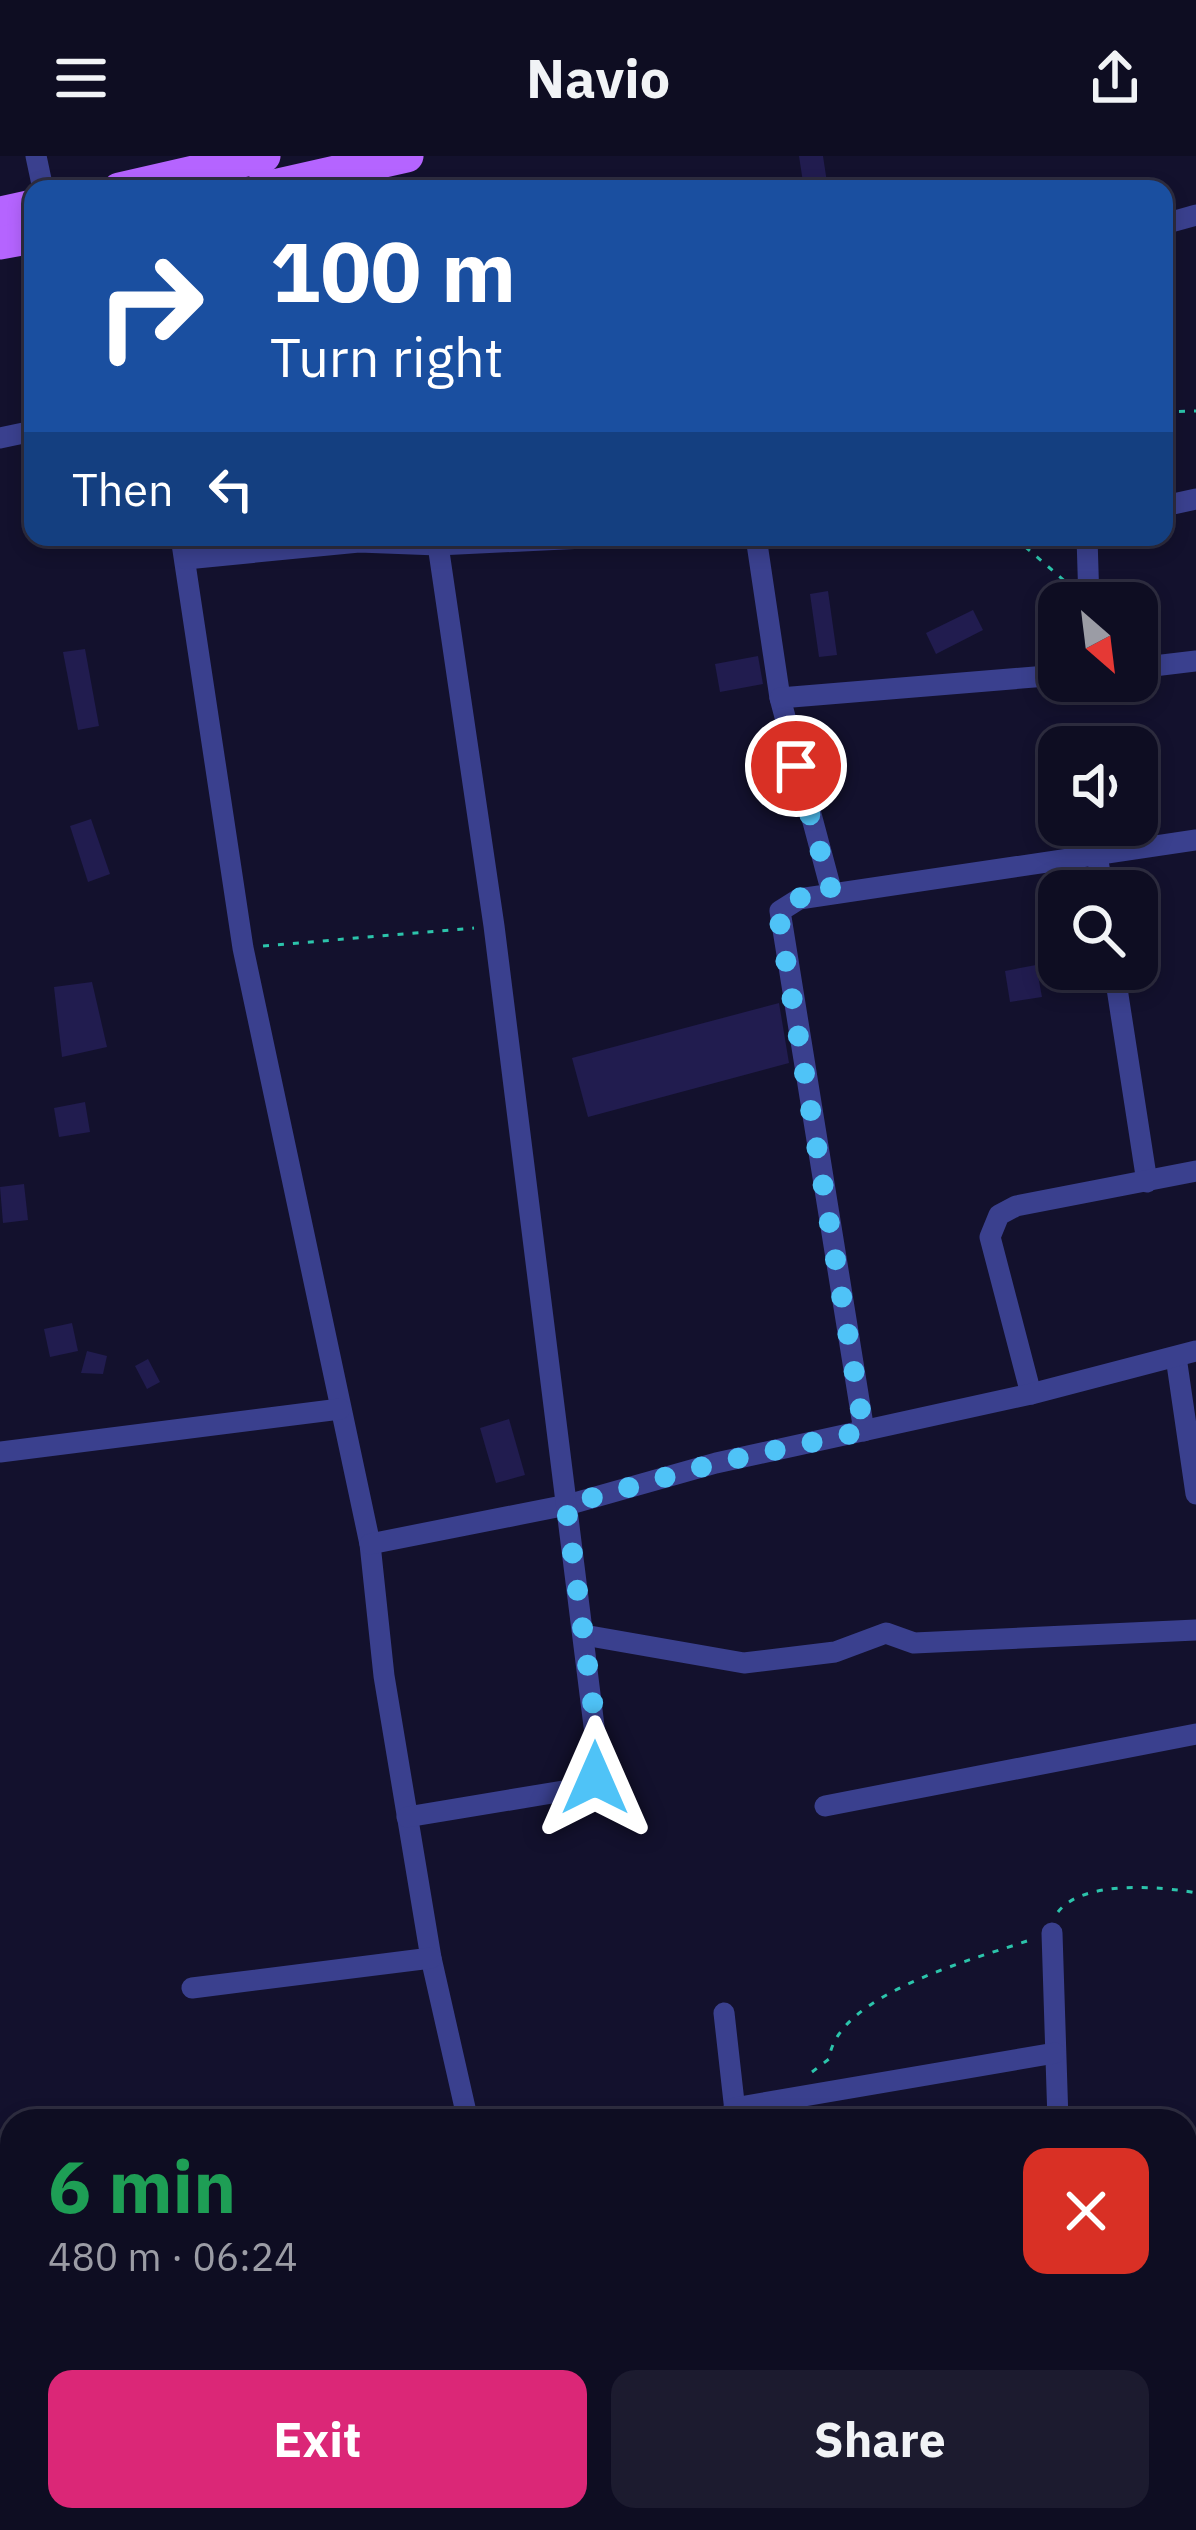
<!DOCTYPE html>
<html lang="en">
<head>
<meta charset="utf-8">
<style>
	:root { --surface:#0e0d22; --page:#1c1b2f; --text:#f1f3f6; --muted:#9b9ca5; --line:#2e2d40; --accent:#db2777 }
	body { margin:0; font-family:"IBM Plex Sans",sans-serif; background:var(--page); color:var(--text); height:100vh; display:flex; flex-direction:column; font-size:45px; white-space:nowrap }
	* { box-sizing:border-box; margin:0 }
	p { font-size:39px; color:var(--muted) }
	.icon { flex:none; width:66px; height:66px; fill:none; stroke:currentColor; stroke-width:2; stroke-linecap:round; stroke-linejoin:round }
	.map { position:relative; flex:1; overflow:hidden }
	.drawer { position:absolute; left:0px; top:1953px; width:1197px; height:423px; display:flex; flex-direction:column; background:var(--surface); border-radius:36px 36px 0 0; box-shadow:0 6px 18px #0003,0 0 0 3px var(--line) }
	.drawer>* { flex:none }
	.hud { position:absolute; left:24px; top:24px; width:1149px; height:366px; border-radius:24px; box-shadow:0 6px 18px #0003,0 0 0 3px var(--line); background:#1a4fa0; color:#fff; overflow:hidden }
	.needle { width:78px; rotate:152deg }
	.controls { position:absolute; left:1038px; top:426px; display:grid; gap:24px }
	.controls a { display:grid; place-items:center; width:120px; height:120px; border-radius:24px; background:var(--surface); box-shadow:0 6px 18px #0003,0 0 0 3px var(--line); font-size:60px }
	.pin { position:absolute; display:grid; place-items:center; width:102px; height:102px; color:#fff; margin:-51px; border:6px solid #fff; border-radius:50%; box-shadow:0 3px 12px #0007 }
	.me { position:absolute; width:132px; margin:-66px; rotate:0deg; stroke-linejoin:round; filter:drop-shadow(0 0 9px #0008) }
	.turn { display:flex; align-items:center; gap:42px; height:252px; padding:0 48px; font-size:54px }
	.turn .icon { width:156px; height:156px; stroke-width:2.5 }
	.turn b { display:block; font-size:84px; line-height:102px }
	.then { display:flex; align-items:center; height:114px; padding:0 48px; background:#0003; gap:24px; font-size:45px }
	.round { display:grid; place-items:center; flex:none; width:126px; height:126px; border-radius:24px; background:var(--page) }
	.summary { display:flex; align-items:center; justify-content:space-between; height:204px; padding:0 48px }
	h1 { font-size:72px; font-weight:700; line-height:90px; color:#1e9e55 }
	.action { display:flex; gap:24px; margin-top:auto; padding:24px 48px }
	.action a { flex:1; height:138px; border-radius:24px; background:var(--accent); color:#fff; font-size:48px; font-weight:700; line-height:138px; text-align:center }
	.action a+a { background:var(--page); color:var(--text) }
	header { display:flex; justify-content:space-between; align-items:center; height:156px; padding:0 48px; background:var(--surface); font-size:54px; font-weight:700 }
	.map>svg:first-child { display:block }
	.building { fill:#211c4f }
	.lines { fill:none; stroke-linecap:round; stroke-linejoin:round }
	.path { stroke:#2cc4ab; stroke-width:3; stroke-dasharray:6 9; stroke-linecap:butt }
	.street { stroke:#3a408e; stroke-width:21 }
	.primary { stroke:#b564ff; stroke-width:33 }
	.route { stroke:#4fc3f7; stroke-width:21; stroke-dasharray:0 37.8 }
</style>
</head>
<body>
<header><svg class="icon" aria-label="menu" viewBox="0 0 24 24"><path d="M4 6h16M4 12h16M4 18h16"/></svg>Navio<svg class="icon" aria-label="share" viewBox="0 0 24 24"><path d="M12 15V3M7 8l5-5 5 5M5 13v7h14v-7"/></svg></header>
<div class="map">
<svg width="1196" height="2374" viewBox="0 0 1196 2374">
	<rect width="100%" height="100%" fill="#13112d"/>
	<!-- building -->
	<g class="building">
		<polygon points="799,0 823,0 828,33 804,33"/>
		<polygon points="828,435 837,499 819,501 810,438"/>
		<polygon points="973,454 983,474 936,498 926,477"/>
		<polygon points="85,493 99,570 78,574 63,496"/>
		<polygon points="758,500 763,528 720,536 715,508"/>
		<polygon points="91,663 110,718 88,726 70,670"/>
		<polygon points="1036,809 1042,841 1010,846 1005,815"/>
		<polygon points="92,826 107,891 62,901 54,831"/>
		<polygon points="779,847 789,907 588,961 572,902"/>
		<polygon points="85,946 90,976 59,981 54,952"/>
		<polygon points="24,1028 28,1064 3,1067 0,1031"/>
		<polygon points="72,1167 78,1195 50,1201 44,1173"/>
		<polygon points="87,1195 107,1200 103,1218 81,1217"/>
		<polygon points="148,1203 160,1226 147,1233 135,1210"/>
		<polygon points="509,1263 525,1319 496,1327 480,1272"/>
	</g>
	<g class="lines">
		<!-- path -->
		<g class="path">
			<polyline points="1164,256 1196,255"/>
			<polyline points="1014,381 1067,427"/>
			<polyline points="263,790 474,772"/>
			<path d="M 1058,1756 C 1082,1724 1160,1730 1196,1737"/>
			<path d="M 812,1916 L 829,1903 C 837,1838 975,1803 1030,1784"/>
		</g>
		<!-- street -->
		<g class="street">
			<polyline points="36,0 43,33"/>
			<polyline points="1164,68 1196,59"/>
			<polyline points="0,282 33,275"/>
			<polyline points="1164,350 1196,343"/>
			<polyline points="181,381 243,792 370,1388 384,1520 431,1802 468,1965"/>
			<polyline points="756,381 780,542 832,737"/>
			<polyline points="1087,381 1089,447"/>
			<polyline points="186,403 359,386 438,389 605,381"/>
			<polyline points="1137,512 1196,505"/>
			<polyline points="780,542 1059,519"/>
			<polyline points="1097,699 1103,735"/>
			<polyline points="1114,813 1147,1026"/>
			<polyline points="1176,1201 1196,1338"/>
			<polyline points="1031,1238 990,1081 999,1059 1016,1050 1196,1015"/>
			<polyline points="864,1275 780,755 799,743 1196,684"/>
			<polyline points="0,1296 340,1253"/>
			<polyline points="370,1388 567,1349 716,1307 1031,1238 1196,1195"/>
			<polyline points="584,1479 744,1507 835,1496 886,1477 914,1487 1196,1474"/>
			<polyline points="825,1650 1196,1578"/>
			<polyline points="407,1661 588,1631 599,1610 494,770 438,389"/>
			<polyline points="1052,1777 1058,1965"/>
			<polyline points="192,1832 431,1802"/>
			<polyline points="724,1857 736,1964"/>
			<polyline points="734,1952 1055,1897"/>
			<polyline points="1185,2006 1196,2002"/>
			<polyline points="1185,2302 1196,2300"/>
			<polyline points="543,2364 545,2374"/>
			<polyline points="748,2374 816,2364"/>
			<polyline points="1137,2374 1137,2364"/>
		</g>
		<!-- primary -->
		<g class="primary">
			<polyline points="119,33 264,0"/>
			<polyline points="260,33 407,0"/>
			<polyline points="0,57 33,50"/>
			<polyline points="0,87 33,81"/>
		</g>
	</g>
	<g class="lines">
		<!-- route -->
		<polyline class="route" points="595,1622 597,1579 566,1349 716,1307 864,1275 780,770 780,754 799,742 832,737 796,610"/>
	</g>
</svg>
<div class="controls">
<a><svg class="needle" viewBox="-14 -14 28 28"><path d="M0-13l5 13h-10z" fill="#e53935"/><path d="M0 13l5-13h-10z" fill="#9b9ca5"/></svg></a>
<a><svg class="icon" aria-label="sound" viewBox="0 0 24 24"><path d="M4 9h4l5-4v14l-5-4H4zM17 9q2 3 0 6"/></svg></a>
<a><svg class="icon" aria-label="search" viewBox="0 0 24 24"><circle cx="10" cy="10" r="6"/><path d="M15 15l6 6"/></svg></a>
</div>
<div class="pin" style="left:796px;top:610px;background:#d93025"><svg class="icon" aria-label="arrive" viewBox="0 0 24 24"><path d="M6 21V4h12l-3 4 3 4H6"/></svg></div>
<svg class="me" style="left:595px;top:1622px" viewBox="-20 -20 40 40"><path d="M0-17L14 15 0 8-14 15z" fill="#4fc3f7" stroke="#fff" stroke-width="4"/></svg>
<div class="hud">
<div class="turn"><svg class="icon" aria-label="right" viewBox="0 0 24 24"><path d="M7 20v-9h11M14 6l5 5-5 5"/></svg><div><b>100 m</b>Turn right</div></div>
<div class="then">Then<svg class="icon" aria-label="left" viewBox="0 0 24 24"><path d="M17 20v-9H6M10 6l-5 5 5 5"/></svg></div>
</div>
<section class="drawer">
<div class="summary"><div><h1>6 min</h1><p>480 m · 06:24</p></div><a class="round" style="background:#d93025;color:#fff"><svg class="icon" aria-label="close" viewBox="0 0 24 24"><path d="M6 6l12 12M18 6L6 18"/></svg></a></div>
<div class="action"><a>Exit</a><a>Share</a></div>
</section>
</div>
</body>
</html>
